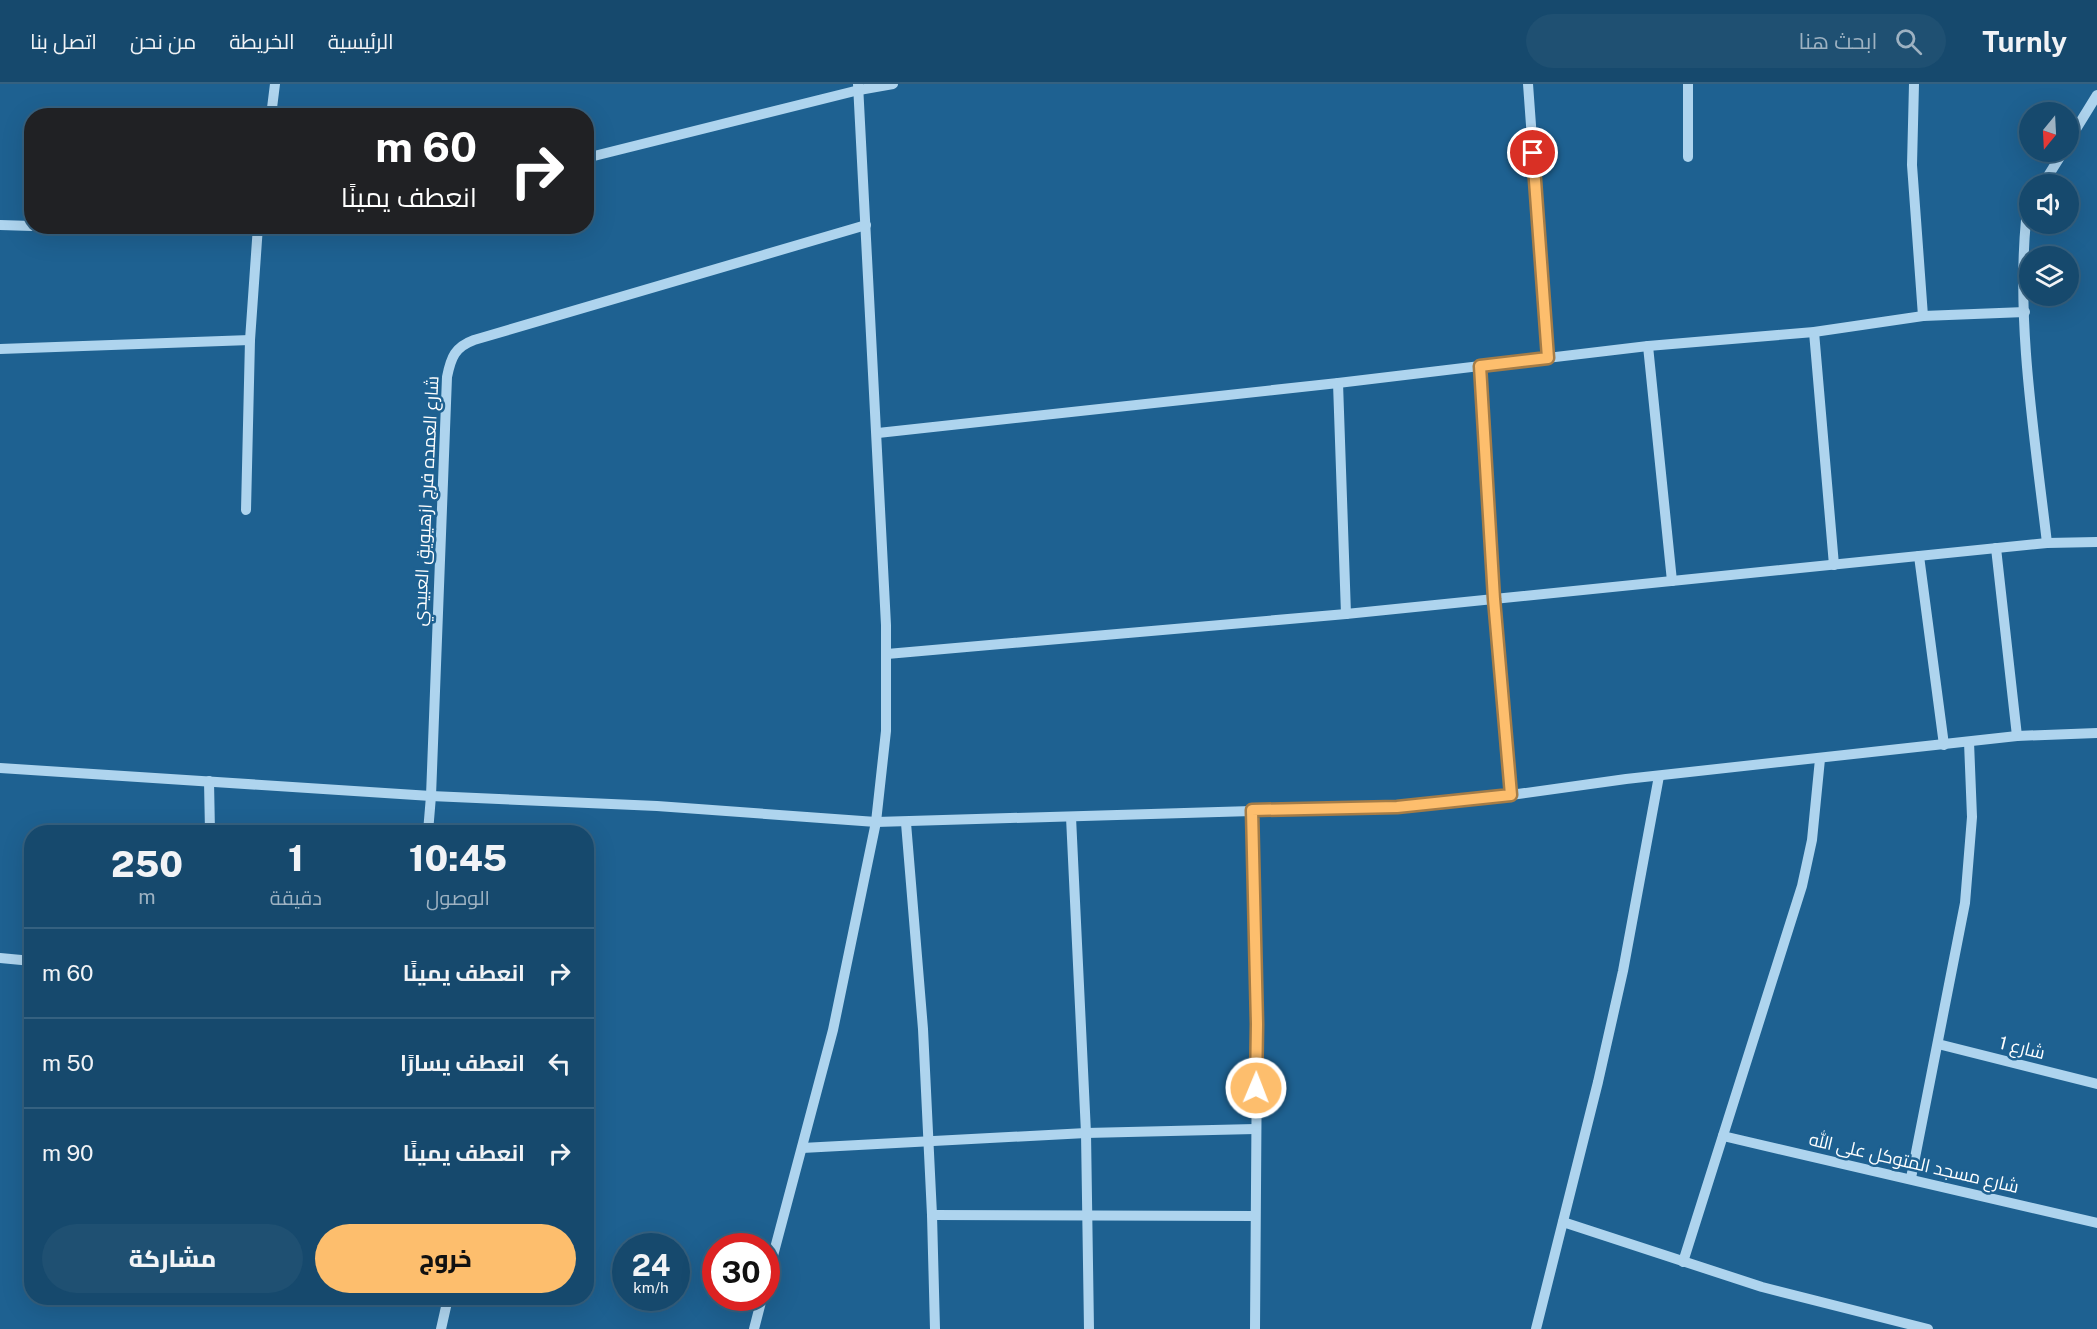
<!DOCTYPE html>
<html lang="ar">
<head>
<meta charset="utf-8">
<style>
	:root { --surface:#16496d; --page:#1f5072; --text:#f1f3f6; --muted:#9eb2c2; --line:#356180; --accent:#fdbe6d }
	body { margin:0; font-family:"Public Sans",Cairo,sans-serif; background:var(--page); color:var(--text); direction:rtl; height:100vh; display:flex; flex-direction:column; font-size:22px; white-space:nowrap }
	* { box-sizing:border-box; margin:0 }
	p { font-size:20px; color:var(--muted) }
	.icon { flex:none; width:33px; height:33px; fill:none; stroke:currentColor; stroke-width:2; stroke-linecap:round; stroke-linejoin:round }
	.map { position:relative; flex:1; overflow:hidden; direction:ltr }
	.details { position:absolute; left:24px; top:741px; width:570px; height:480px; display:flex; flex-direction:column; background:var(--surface); border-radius:24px; box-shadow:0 6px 24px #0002,0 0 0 2px var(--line); direction:rtl }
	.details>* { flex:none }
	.hud { position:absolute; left:24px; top:24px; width:570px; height:126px; border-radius:24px; box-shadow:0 6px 24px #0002,0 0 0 2px var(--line); direction:rtl; background:#202124; color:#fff; overflow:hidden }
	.needle { width:39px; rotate:198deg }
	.controls { position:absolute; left:2019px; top:18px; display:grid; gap:12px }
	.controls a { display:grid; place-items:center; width:60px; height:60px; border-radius:50%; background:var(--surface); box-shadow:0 6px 24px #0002,0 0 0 2px var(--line); font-size:30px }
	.speed { position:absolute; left:612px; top:1149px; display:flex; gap:12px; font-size:30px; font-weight:700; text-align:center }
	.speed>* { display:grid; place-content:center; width:78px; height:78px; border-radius:50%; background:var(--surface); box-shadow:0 6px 24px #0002,0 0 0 2px var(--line); line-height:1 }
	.speed small { font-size:15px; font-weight:400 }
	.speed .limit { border:9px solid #d22; background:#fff; color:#111 }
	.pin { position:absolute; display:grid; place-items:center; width:51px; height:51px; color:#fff; margin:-26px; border:3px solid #fff; border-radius:50%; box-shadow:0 2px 6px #0007 }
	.me { position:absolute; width:66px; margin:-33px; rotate:1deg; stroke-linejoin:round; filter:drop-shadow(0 0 4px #0008) }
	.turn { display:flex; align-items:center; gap:21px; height:126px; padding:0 18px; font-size:27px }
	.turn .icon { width:78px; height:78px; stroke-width:2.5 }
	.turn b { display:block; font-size:42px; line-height:51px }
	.eta { display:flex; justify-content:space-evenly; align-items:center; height:102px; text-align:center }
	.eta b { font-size:36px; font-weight:800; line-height:42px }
	.cta { display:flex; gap:12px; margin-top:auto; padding:12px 18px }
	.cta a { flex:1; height:69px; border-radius:36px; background:var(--accent); color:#111; font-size:24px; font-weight:800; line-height:69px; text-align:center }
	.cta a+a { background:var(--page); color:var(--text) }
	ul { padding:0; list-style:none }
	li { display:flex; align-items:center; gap:18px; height:90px; padding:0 18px; border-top:2px solid var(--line) }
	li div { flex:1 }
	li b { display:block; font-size:22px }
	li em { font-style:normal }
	header { display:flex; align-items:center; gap:36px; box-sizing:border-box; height:84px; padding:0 30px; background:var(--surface); border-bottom:2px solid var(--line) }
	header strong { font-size:28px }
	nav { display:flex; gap:33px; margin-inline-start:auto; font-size:21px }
	.search { width:420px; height:54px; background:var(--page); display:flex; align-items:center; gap:15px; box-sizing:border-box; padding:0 21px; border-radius:33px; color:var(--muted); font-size:22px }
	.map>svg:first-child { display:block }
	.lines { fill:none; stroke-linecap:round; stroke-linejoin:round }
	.minor { stroke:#aed4ee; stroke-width:10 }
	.route-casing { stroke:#a47c47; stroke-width:15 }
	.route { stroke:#fdbe6d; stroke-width:10 }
	.labels { text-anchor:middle; stroke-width:5; stroke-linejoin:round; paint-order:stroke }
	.street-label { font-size:18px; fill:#fff; stroke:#1e6191 }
</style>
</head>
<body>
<header>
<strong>Turnly</strong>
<div class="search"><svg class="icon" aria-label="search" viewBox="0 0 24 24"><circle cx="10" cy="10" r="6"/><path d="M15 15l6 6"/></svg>ابحث هنا</div>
<nav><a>الرئيسية</a><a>الخريطة</a><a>من نحن</a><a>اتصل بنا</a></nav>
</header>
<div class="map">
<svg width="2097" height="1245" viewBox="0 0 2097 1245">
	<rect width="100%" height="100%" fill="#1e6191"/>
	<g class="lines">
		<!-- minor -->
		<g class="minor">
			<polyline points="1528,0 1548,274"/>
			<polyline points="1688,0 1688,73"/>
			<polyline points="1914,0 1912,81 1923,232"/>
			<polyline points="271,32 275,0"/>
			<polyline points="2068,58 2097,11"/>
			<polyline points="586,74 859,6 893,0"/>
			<polyline points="2043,100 2063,68"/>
			<path d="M 2030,129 L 2026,136 C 2016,240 2035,355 2047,459"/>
			<polyline points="0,141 32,142"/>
			<polyline points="1814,248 1834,481"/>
			<polyline points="1648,262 1672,497"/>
			<polyline points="0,265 250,256"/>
			<polyline points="1480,282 1494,515 1511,711"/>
			<polyline points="1338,299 1346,530"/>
			<polyline points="878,349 1338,299 1648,262 1814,248 1923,232 2025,228"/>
			<polyline points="246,426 250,256 258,142"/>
			<polyline points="1996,464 2017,652"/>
			<polyline points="1919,472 1944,661"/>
			<polyline points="887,570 1346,530 2047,459 2097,458"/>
			<polyline points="0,684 431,712 657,722 876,738 1252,727 1257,963 1255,1245"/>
			<polyline points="209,697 210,748"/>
			<polyline points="1252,727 1397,723 1511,711 1626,695 2017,652 2097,649"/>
			<polyline points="1071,733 1086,1049 1089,1245"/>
			<polyline points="906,739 923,945 932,1131 935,1245"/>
			<path d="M 428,748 L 431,712 L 447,293 C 451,273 455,263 474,256 L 866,141"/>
			<polyline points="0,874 32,877"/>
			<polyline points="1938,960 2097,1000"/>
			<polyline points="1723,1052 2097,1139"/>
			<polyline points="802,1064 1086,1049 1255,1045"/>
			<polyline points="1911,1094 1965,819 1972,733 1969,658"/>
			<polyline points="932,1131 1255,1132"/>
			<polyline points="1563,1138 1762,1203 1928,1245"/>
			<polyline points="1683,1178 1802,802 1812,756 1820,675"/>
			<polyline points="766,1198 833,946 876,738 886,647 886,541 858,0"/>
			<polyline points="441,1245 448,1214"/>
			<polyline points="754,1245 762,1214"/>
			<polyline points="1536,1245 1598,998 1623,887 1659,692"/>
		</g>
	</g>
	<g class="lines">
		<defs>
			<polyline id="route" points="1256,1004 1257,940 1252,726 1397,723 1511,711 1494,515 1480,282 1548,274 1533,69"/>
		</defs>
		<!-- route casing -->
		<use href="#route" class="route-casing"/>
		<!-- route -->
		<use href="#route" class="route"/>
	</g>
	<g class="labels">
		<!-- street labels -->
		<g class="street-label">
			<text transform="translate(426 417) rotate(-87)" y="6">شارع العمده فرج ازهيويق العبيدي</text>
			<text transform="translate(2022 964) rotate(14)" y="6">شارع 1</text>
			<text transform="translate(1914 1079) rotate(13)" y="6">شارع مسجد المتوكل على الله</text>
		</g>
	</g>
</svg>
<div class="controls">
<a><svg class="needle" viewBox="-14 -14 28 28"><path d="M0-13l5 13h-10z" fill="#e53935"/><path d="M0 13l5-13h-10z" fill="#9eb2c2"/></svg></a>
<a><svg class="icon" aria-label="sound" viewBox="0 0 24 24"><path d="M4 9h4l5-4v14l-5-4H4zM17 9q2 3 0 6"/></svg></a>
<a><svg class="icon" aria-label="layers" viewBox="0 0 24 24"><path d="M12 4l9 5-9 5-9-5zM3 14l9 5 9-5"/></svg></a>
</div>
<div class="speed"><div>24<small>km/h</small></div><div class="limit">30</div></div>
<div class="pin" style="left:1533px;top:69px;background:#d93025"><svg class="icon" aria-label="arrive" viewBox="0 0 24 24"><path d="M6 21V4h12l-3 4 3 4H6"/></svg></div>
<svg class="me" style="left:1256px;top:1004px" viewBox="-20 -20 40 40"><circle r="17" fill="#fdbe6d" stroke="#fff" stroke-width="3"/><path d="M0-11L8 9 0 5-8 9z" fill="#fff"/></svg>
<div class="hud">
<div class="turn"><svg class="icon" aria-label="right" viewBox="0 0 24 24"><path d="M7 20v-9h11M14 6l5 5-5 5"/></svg><div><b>60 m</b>انعطف يمينًا</div></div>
</div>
<section class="details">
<div class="eta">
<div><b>10:45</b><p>الوصول</p></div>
<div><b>1</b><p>دقيقة</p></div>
<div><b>250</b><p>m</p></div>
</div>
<ul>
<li><svg class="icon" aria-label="right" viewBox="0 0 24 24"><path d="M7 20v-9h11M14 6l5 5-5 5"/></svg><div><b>انعطف يمينًا</b></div><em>60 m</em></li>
<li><svg class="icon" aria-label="left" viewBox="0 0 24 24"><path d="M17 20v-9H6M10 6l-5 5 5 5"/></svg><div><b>انعطف يسارًا</b></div><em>50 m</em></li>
<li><svg class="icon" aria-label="right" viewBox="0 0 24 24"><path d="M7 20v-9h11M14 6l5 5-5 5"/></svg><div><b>انعطف يمينًا</b></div><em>90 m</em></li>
</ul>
<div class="cta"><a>خروج</a><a>مشاركة</a></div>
</section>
</div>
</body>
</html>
